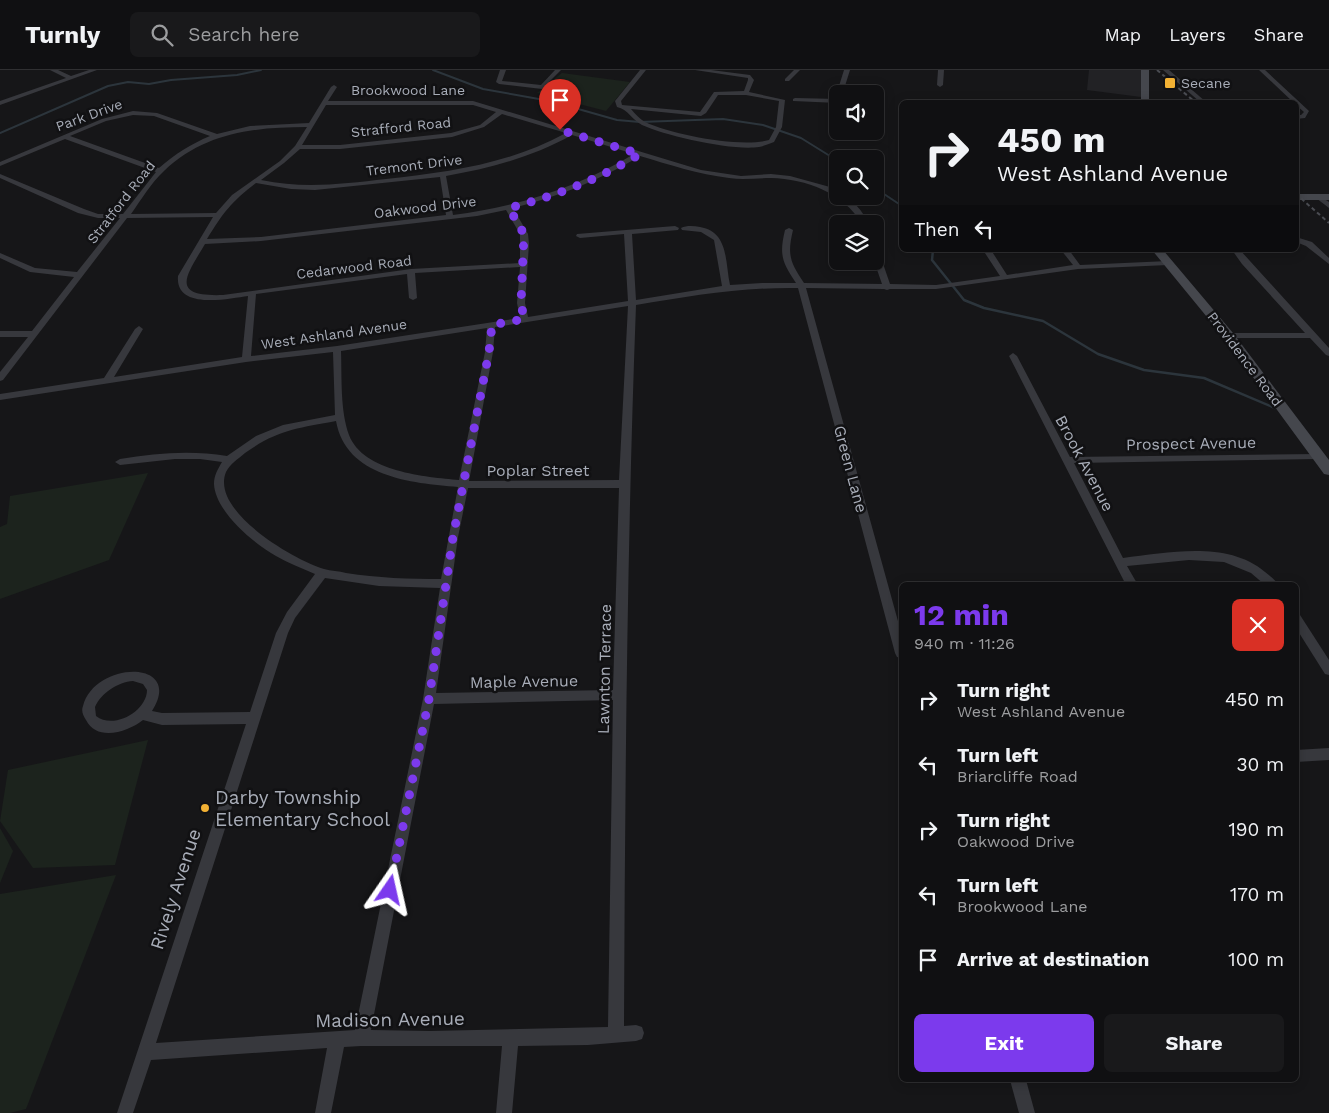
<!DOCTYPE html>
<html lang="en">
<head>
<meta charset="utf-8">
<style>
	:root { --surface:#101012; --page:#19191b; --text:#f1f3f6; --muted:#9c9d9f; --line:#303032; --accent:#7c3aed }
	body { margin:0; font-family:"Work Sans",sans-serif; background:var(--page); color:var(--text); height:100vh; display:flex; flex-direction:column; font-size:19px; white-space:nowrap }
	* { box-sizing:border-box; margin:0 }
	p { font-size:16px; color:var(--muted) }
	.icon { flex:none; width:28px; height:28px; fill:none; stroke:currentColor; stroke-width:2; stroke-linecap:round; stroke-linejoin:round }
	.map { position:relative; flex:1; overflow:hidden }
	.drawer { position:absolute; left:899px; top:512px; width:400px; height:500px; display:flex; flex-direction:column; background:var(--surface); border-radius:8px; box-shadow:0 2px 12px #0003,0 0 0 1px var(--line) }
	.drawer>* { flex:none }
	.banner { position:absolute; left:899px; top:30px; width:400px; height:152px; border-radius:8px; box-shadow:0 2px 12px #0003,0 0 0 1px var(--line); background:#101012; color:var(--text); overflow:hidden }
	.buttons { position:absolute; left:829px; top:15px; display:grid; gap:10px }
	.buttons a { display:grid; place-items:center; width:55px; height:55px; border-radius:8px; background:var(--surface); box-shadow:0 2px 12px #0003,0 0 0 1px var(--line); font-size:25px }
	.pin { position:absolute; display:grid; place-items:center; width:42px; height:42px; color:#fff; margin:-51px -21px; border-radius:50% 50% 50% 0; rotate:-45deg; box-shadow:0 0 5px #0007 }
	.pin .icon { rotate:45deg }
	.me { position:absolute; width:55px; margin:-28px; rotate:11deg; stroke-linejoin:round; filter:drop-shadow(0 0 4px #0008) }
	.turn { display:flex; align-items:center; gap:18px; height:105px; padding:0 15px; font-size:22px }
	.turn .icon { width:65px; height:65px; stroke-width:2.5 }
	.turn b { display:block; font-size:35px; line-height:42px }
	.then { display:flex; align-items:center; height:48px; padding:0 15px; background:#0003; gap:10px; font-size:19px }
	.round { display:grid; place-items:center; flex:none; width:52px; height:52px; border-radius:8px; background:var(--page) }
	.headline { display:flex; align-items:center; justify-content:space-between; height:85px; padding:0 15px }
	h1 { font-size:30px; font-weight:700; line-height:38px; color:var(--accent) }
	.cta { display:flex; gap:10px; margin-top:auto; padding:10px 15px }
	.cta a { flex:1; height:58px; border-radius:8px; background:var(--accent); color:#fff; font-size:20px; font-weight:700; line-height:58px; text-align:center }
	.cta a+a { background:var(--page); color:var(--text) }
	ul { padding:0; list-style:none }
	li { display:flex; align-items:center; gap:15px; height:65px; padding:0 15px }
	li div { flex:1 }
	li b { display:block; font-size:19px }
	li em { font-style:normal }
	header { display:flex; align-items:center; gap:30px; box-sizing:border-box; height:70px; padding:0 25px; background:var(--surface); border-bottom:1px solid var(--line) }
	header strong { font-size:24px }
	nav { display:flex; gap:28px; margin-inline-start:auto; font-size:18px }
	.search { width:350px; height:45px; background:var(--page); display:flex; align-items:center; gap:12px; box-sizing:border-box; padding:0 18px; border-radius:8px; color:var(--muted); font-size:19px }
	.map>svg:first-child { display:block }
	.built { fill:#222225 }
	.green { fill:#1c231d }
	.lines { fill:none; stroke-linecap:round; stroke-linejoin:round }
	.stream-far1 { stroke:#2c353c; stroke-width:2 }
	.stream { stroke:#2c353c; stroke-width:2.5 }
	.street { fill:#37383d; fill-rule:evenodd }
	.secondary { fill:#45474d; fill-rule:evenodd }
	.rail { stroke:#4a4c52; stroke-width:2; stroke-dasharray:4 3; stroke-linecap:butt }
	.route { stroke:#7c3aed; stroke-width:9; stroke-dasharray:0 16.2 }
	.poi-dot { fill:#f2b134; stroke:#111113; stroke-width:2 }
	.labels { text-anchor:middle; stroke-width:5; stroke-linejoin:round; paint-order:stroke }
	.far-poi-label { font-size:14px; fill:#a8adb8; stroke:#111113; text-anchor:start }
	.far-street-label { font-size:14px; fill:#a8adb8; stroke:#111113 }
	.street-label { font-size:16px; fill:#a8adb8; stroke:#111113 }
	.near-poi-label { font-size:19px; fill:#a8adb8; stroke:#111113; text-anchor:start }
	.near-street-label { font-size:19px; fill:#a8adb8; stroke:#111113 }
</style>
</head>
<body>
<header>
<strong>Turnly</strong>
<div class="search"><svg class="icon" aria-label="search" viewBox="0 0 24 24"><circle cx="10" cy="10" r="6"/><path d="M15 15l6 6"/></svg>Search here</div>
<nav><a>Map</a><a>Layers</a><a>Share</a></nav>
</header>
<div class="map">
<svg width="1329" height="1043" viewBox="0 0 1329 1043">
	<rect width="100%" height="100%" fill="#161618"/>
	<!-- built -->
	<polygon class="built" points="1089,0 1141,0 1141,27 1087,20"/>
	<!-- green -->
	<g class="green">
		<polygon points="562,3 630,12 606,41 537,23"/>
		<polygon points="148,403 109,490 0,529 0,457 7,454 10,426"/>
		<polygon points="148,670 115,795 33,798 0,751 8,700"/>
		<polygon points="0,758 13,781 0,813"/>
		<polygon points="116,805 26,1039 10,1043 0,1043 0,824"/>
	</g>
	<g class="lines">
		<!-- stream-far1 -->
		<g class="stream-far1">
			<polyline points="433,0 483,19 550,31 617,50 640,52 723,49 763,55 801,68 838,91"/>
			<polyline points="0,63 108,16 128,12 149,14 171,10 237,5 261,0"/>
			<polyline points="875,118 899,134 901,139"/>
		</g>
		<!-- stream -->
		<polyline class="stream" points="933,180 932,190 964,230 984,238 1043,251 1098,284 1144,300 1204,308 1275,338"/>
		<!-- street -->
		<g class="street">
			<polygon points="50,0 58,0 71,6 89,0 97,0 0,35 0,31 66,8"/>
			<polygon points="500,0 506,0 502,11 541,15 555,0 561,0 542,19 499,14 496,12"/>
			<path d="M 640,0 L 646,0 L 621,31 L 622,35 L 700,42 L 714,22 L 744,21 L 748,10 L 748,8 L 695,0 L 711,0 L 750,5 L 754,10 L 749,22 L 785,30 L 782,57 L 774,72 C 769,74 764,76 759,77 C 732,81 666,66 642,55 C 632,50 628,39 617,37 L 615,31 ZM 718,25 L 746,25 L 779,31 L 776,57 L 769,70 C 741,78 673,65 645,52 C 640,49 635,44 631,39 L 701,46 L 706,43 Z"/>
			<polygon points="794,0 800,0 789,11 785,11 785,9"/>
			<polygon points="844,0 850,0 845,16 848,24 842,24 839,16"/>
			<polygon points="938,0 944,0 943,15 940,17 937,15"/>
			<polygon points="1163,0 1169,0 1206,32 1200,32"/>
			<polygon points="1259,0 1265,0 1309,41 1305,48 1296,49 1296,45 1301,45 1304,42 1296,35 1296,32 1293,32"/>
			<path d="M 334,15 L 337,17 L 328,31 L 473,31 L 701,100 L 741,106 L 771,104 L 790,106 L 830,117 L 838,121 L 838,126 C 852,126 863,142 869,154 L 862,154 C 844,123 806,109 771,108 C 757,108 743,110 729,108 C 698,104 670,95 640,86 C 600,110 558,127 513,138 L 528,164 L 529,174 L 525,233 L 528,247 L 628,231 L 624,164 L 580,168 L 576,166 L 577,164 L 675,156 L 679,158 L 678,160 L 632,164 L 636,230 L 722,216 L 714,170 L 701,162 L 682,160 L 681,158 C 687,155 694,156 700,157 C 729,162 725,192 730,215 L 762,213 L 796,213 C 782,192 779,185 785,160 L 789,158 L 793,160 C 787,185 790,192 804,213 L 882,214 L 874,191 L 875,180 L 879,182 L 890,214 L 936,215 L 1000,206 L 983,180 L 991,180 L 1007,205 L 1073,195 L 1061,180 L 1069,180 L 1080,195 L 1168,191 L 1172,193 L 1168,195 L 1078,199 L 936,219 L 890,219 L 887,220 L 884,219 L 806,218 L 901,562 L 901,588 L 897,587 L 895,583 L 798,218 C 743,217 690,226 636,235 C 627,475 625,715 624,956 L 636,955 L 642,957 L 644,963 L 642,969 L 636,971 L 588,975 L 518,976 L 512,1043 L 496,1043 L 502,976 L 361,976 L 344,977 L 331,1043 L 315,1043 L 327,978 L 151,990 L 133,1043 L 117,1043 L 246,654 L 162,655 L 143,650 C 128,662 97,672 86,650 C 83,645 81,641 83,636 C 95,590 185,589 152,641 L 162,643 L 250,642 L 276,563 L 287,542 L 315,504 C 302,498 288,493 276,486 C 254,474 215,441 214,414 C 214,405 218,399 222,392 L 200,389 L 175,389 L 120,395 L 115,392 L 120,389 C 156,383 191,380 227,386 L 256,366 L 283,355 L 335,345 L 333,282 L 246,292 L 0,330 L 0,324 L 104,308 L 135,259 L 139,256 L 143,259 L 114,307 L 242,287 L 248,226 C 227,229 175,240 178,206 L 213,147 L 127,148 L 3,310 L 0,311 L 0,302 L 28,267 L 0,267 L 0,261 L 32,261 L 74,207 L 30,202 L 0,188 L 0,183 L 35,198 L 77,202 L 120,148 L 98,148 L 78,143 L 0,108 L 0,104 L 84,139 L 98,144 L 123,144 L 156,102 L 65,69 L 0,96 L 0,92 L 102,49 L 133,41 L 157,43 L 217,64 L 250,56 L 309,53 L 331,17 ZM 326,35 L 473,35 L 496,42 L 480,55 L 451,63 L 340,75 L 302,75 ZM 502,44 L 566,63 C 509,94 449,102 386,109 C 343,114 303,119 261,110 L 284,93 L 300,79 L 340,79 L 452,67 L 484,57 ZM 133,45 L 154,46 L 210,66 C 191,74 175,84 159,98 L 70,66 L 106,51 ZM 307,57 L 295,76 L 280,91 L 232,125 L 216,143 L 131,144 C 141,130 151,113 164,101 C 204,63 254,57 307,57 ZM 572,65 L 634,84 C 579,117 517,137 453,145 L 446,106 C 491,98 532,87 572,65 ZM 440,107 L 446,145 L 261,167 L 207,169 C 223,143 231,132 256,113 L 291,119 L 315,120 ZM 506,140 L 520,164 L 520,193 L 411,199 L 223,225 C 169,227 186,206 205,174 L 261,171 L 477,146 ZM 520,197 L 517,233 L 520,248 L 337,276 L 251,286 L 256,224 L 407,204 L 409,228 L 413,230 L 417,228 L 415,203 ZM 628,236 L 619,410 L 469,411 L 493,282 L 495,257 ZM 487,258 L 485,282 L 459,410 C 426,407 363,402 349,365 C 340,340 342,308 341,281 ZM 336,351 C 346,407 411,413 458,417 L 441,509 C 409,509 378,508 346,503 C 339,501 331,501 324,499 C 294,490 210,441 226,402 C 230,394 238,389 245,383 C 277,360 298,358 336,351 ZM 468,418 L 619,418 L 613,620 L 436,623 L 458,467 ZM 325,508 L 379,516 L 440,518 L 423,629 L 355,960 L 156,973 L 288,563 L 295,548 ZM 133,611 L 143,614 L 147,620 C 147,641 114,660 96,646 L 95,637 C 101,623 118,612 133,611 ZM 613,630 L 608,957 L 430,961 L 371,960 L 434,634 Z"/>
			<polygon points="795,28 838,29 838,33 793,31 793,29"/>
			<polygon points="1318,125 1329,132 1329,138 1316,128 1316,126"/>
			<polygon points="1296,167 1312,172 1329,188 1329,194 1306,176 1296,172"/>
			<polygon points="1232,180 1240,180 1329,278 1329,286 1326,285 1310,268 1226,268 1225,266 1229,263 1305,263 1242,194"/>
			<path d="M 1013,283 L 1017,286 L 1070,387 L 1320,384 L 1322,386 L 1320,388 L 1317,389 L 1074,393 L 1123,488 C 1168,483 1227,470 1265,502 C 1270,506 1275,510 1279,515 L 1265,515 L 1251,503 L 1224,492 L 1189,490 L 1127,496 L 1138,515 L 1126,515 L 1009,286 Z"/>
			<polygon points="1296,543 1300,545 1329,590 1329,605 1325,604 1296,558"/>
			<polygon points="1329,678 1329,690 1296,692 1296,680"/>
			<polygon points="1010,1010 1026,1010 1035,1043 1019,1043"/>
		</g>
		<!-- secondary -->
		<g class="secondary">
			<rect x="1141" y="0" width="8" height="32"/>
			<rect x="1296" y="124" width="33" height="6"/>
			<polygon points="1152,180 1163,180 1233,263 1329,390 1329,405 1324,404 1225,269"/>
		</g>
		<!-- rail -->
		<g class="rail">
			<polyline points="1157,0 1195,32"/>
			<polyline points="1296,124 1329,153"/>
		</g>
	</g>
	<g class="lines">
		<!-- route -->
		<path class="route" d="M 390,820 L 429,629 L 453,467 L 489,282 L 492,255 L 524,249 L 521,233 L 524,164 L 509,138 C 555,126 598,110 640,84 L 560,60"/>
	</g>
	<!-- markers -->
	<g class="poi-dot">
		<rect x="1164" y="7" width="12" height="12" rx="2.5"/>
		<circle cx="205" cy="738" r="5"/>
	</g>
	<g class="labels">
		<!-- far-poi labels -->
		<g class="far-poi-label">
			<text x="1181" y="18">Secane</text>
		</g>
		<!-- far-street labels -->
		<g class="far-street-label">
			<text x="408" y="25">Brookwood Lane</text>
			<text transform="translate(89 45) rotate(-20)" y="5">Park Drive</text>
			<text transform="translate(401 57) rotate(-6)" y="5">Strafford Road</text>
			<text transform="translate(414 95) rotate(-7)" y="5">Tremont Drive</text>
			<text transform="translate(121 132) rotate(-52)" y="5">Stratford Road</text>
			<text transform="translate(425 137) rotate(-7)" y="5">Oakwood Drive</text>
			<text transform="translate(354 197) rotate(-7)" y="5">Cedarwood Road</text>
			<text transform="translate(334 264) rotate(-8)" y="5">West Ashland Avenue</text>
			<text transform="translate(1245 289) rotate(53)" y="5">Providence Road</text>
		</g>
		<!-- street labels -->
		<g class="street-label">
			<text transform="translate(1191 373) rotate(-1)" y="6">Prospect Avenue</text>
			<text transform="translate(1085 393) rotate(62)" y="6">Brook Avenue</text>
			<text transform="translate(851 399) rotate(75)" y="6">Green Lane</text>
			<text x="538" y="406">Poplar Street</text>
			<text transform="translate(604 599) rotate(-89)" y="6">Lawnton Terrace</text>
			<text transform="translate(524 611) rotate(-1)" y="6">Maple Avenue</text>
		</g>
		<!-- near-poi labels -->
		<g class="near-poi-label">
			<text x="215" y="734">Darby Township<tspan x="215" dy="22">Elementary School</tspan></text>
		</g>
		<!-- near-street labels -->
		<g class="near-street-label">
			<text transform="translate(175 819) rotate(-72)" y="7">Rively Avenue</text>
			<text transform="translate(390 949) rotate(-1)" y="7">Madison Avenue</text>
		</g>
	</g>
</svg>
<div class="buttons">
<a><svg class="icon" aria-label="sound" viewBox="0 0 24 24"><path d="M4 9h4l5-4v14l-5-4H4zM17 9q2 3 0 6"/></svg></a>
<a><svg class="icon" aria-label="search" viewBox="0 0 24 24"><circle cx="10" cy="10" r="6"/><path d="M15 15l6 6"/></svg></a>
<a><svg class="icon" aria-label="layers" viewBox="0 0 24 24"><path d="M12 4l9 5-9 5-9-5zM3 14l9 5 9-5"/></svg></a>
</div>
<div class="pin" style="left:560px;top:60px;background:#d93025"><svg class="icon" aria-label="arrive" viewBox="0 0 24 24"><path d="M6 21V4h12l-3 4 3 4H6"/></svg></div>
<svg class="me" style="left:390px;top:820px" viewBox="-20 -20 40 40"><path d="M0-17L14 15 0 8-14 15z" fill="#7c3aed" stroke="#fff" stroke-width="4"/></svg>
<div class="banner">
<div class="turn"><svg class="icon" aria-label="right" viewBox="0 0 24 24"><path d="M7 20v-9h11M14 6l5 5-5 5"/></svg><div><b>450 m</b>West Ashland Avenue</div></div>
<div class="then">Then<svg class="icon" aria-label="left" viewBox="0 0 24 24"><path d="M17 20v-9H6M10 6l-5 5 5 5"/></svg></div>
</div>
<section class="drawer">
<div class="headline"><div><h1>12 min</h1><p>940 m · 11:26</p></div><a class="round" style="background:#d93025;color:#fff"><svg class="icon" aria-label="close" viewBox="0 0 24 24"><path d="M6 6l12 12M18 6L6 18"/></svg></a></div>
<ul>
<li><svg class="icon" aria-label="right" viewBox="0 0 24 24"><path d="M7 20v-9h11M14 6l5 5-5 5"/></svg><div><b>Turn right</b><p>West Ashland Avenue</p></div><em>450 m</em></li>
<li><svg class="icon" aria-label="left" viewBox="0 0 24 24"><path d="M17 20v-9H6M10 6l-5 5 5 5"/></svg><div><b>Turn left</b><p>Briarcliffe Road</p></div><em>30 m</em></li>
<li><svg class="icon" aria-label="right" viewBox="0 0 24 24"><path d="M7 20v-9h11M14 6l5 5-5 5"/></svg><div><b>Turn right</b><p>Oakwood Drive</p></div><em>190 m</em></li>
<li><svg class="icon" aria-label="left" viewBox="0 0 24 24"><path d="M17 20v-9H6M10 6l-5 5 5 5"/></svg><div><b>Turn left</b><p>Brookwood Lane</p></div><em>170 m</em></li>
<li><svg class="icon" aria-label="arrive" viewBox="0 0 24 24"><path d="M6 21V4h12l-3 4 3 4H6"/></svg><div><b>Arrive at destination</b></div><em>100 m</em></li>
</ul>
<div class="cta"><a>Exit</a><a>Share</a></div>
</section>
</div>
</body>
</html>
